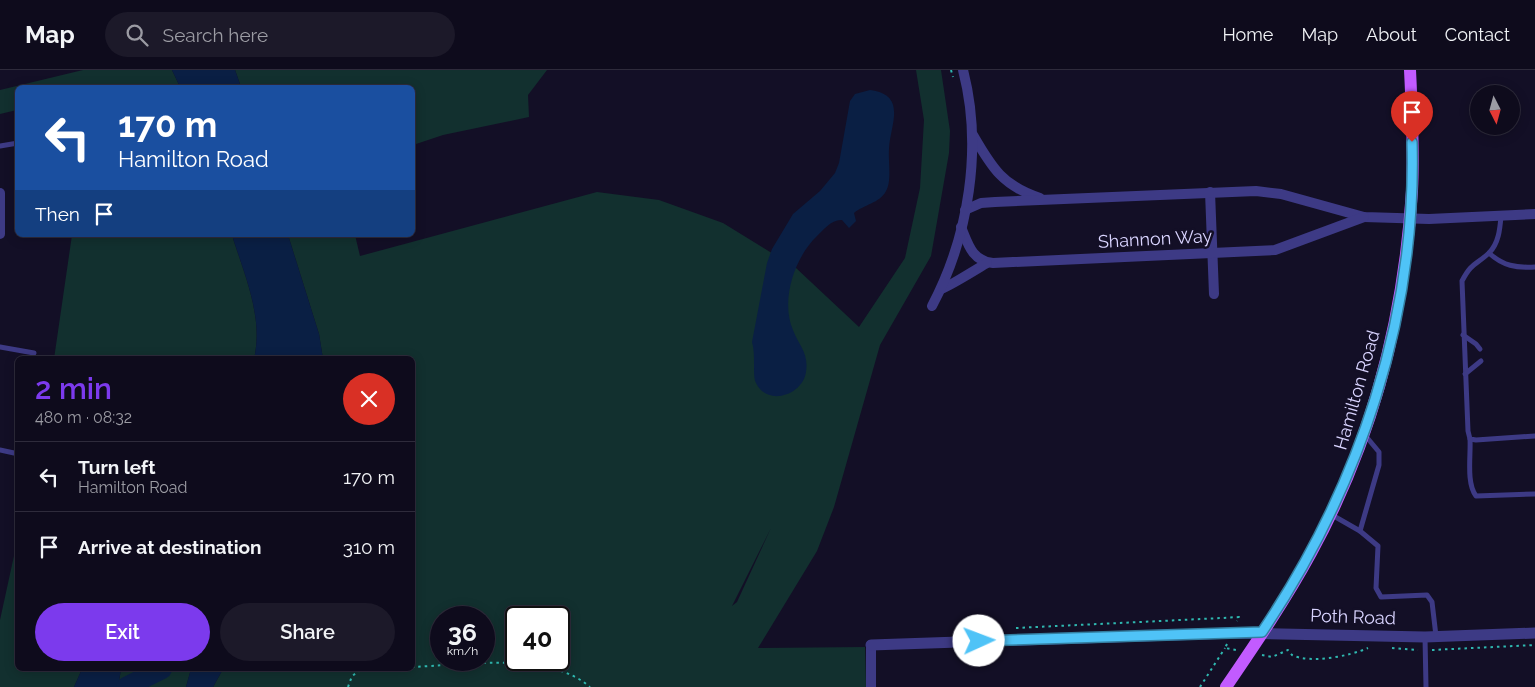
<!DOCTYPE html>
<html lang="en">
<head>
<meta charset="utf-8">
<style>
	:root { --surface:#0e0b1c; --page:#1c1929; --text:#f1f3f6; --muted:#9b9ba3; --line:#2e2b3b; --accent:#7c3aed }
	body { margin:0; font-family:Raleway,sans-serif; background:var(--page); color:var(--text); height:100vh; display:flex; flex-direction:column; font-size:19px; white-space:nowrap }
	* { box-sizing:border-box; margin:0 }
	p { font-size:16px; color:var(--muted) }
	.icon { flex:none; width:28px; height:28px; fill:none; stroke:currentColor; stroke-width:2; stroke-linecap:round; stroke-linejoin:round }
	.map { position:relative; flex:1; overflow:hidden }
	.sheet { position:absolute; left:15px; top:286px; width:400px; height:315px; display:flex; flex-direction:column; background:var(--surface); border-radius:8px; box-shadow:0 2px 12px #0003,0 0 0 1px var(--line) }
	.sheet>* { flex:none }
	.top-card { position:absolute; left:15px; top:15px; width:400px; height:152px; border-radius:8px; box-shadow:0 2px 12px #0003,0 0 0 1px var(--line); background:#1a4fa0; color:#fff; overflow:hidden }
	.needle { width:32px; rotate:174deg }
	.fabs { position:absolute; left:1470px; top:15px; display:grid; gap:10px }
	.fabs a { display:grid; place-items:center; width:50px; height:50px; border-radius:50%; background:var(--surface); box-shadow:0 2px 12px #0003,0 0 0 1px var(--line); font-size:25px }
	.speed { position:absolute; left:430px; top:536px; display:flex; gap:10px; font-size:25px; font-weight:700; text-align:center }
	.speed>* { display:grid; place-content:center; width:65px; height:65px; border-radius:50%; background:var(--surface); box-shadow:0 2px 12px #0003,0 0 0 1px var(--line); line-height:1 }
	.speed small { font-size:12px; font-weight:400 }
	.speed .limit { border:2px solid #111; border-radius:8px; background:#fff; color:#111 }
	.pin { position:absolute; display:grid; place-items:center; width:42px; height:42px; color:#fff; margin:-51px -21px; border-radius:50% 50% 50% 0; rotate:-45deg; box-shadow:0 0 5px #0007 }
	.pin .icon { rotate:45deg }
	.me { position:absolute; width:55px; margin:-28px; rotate:88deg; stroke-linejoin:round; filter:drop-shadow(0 0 4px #0008) }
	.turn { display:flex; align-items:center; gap:18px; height:105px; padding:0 20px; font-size:22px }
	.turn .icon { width:65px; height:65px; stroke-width:2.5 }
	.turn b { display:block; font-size:35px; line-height:42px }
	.then { display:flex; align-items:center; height:48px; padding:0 20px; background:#0003; gap:10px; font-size:19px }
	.round { display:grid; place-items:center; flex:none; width:52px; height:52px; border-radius:26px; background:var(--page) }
	.summary { display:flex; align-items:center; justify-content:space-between; height:85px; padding:0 20px }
	h1 { font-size:30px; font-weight:600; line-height:38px; color:var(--accent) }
	.cta { display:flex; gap:10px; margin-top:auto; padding:10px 20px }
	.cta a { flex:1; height:58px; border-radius:30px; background:var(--accent); color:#fff; font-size:20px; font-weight:600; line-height:58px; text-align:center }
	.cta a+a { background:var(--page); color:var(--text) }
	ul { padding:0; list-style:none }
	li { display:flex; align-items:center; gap:15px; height:70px; padding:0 20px; border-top:1px solid var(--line) }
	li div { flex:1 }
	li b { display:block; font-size:19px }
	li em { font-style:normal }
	header { display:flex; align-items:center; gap:30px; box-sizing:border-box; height:70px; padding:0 25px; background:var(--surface); border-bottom:1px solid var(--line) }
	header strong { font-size:24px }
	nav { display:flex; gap:28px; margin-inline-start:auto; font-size:18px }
	.search { width:350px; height:45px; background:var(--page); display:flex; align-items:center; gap:12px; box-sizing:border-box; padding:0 18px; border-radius:28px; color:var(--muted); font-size:19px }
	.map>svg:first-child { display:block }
	.green { fill:#12302f; fill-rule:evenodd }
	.water { fill:#0a1f44 }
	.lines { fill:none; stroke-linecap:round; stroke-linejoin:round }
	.river { stroke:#0a1f44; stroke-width:20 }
	.path { stroke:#2fb8b0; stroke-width:2; stroke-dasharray:2.5 4; stroke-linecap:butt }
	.service { stroke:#3d3a85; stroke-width:5 }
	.minor { stroke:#3d3a85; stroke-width:10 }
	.tertiary { stroke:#3d3a85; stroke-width:11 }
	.primary { stroke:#c25bff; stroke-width:12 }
	.route-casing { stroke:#337fa1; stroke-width:12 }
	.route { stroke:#4fc3f7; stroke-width:9 }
	.labels { text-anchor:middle; stroke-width:5; stroke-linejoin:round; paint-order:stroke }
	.street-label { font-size:18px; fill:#d9d4ff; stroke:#130f26 }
</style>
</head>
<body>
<header>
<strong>Map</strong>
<div class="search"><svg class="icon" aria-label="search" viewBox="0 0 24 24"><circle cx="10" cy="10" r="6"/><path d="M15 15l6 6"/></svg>Search here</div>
<nav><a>Home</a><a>Map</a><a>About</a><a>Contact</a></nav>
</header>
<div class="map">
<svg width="1535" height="617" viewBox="0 0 1535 617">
	<rect width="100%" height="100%" fill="#130f26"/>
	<!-- green -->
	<g class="green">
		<polygon points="83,0 172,0 180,17 18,18 17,40 0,44 0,20"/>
		<polygon points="235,0 547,0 528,25 529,47 443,65 413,75 412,18 241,17"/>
		<path d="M 916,0 L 941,0 L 950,61 L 949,83 L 931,186 L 880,275 L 834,437 L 817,481 L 758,578 L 865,577 L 866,617 L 213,617 L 223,599 L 412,599 L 412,289 L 323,289 L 319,264 L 288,165 L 355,165 L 360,186 L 597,122 L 659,130 L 723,153 L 796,198 L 859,257 L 905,188 L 920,118 L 924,50 ZM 771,458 L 737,532 L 732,536 ZM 441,548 L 484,548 L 484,590 L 441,590 ZM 516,548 L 559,548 L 559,590 L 516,590 Z"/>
		<path d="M 72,165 L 232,165 C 244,204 264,247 254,289 L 54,289 Z"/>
		<polygon points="17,472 18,599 82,599 74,617 0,617 0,550"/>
		<polygon points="121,599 191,599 186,617 118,617"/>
	</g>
	<!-- water -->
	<g class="water">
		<polygon points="172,0 235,0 241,17 180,17"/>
		<path d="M 870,20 C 908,25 890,55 889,79 C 888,90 892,112 886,121 C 880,133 863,135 854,143 L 856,151 L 849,158 L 842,150 C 832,149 823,160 817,166 C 795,187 780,230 793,260 C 799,276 809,283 806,302 C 803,325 767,337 756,313 C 752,306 756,285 752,272 L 767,193 L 772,179 L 793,144 L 820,121 L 835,103 L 839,93 L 850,31 L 855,24 Z"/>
		<path d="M 232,165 L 288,165 L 319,264 L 323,289 L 254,289 C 264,247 244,204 232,165 Z"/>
		<polygon points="82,599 121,599 118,617 74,617"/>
		<polygon points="191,599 223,599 213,617 186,617"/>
	</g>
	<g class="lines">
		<!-- river -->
		<polyline class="river" points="126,617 162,599"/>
		<!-- path -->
		<g class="path">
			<polyline points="951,0 953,7"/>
			<polyline points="1016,558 1222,548 1239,547 1237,551"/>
			<polyline points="1227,574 1225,578 1236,580"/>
			<polyline points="1392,578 1418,580"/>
			<polyline points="1432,580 1535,575"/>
			<path d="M 1262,585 L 1272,587 L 1288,580 L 1292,585 C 1310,594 1350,586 1368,578"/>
			<path d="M 412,597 C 464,595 549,581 590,617"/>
			<polyline points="348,617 352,606 362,599"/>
			<polyline points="1200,617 1225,578"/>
		</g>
		<!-- service -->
		<g class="service">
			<polyline points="0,76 18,73"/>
			<path d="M 1501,146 C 1500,158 1499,173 1489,183 C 1475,196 1472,192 1462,211 L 1468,361 L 1470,369 L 1476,370 L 1535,366"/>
			<path d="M 1489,183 C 1503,196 1516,198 1535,197"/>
			<polyline points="1463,265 1476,274 1480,279"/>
			<polyline points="0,277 34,283"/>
			<polyline points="1465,304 1481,291"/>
			<polyline points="1364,364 1379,382 1379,395 1360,461 1378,476 1376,518 1381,527 1427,525 1432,532 1436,566"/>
			<path d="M 1470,369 C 1471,385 1466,413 1476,426 L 1535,424"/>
			<polyline points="0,380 14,383"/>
			<polyline points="1332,445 1360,461"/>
			<polyline points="1425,567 1426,617"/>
		</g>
		<!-- minor -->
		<g class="minor">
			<path d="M 973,65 C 992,98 1003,116 1040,128"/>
			<polyline points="1210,122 1214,224"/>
			<polyline points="0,123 0,164"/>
			<polyline points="965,140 981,133 995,132 1256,121 1281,124 1364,147 1429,149 1535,144"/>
			<path d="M 961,157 C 968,174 972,191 993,193 L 1275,180 L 1364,147"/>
			<path d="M 941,219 C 945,219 980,197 987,193"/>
			<path d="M 932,236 C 969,166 983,77 963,0"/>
			<polyline points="871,617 871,575"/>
		</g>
		<!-- tertiary -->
		<polyline class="tertiary" points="871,575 1232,563 1425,567 1535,563"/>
		<!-- primary -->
		<path class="primary" d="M 1226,617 C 1256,573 1286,529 1311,483 C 1372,371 1404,248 1412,121 C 1414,81 1412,40 1410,0"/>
	</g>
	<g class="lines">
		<defs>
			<path id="route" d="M 979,571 L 1262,562 C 1359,418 1417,247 1412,72"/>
		</defs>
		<!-- route casing -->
		<use href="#route" class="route-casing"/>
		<!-- route -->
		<use href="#route" class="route"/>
	</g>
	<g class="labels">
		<!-- street labels -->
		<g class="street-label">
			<text transform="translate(1155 169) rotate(-3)" y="6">Shannon Way</text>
			<text transform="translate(1357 320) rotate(-74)" y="6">Hamilton Road</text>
			<text transform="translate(1353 547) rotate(2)" y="6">Poth Road</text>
		</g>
	</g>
</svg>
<div class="fabs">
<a><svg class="needle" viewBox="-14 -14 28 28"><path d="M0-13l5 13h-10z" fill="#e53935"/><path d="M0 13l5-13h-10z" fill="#9b9ba3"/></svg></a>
</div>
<div class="speed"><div>36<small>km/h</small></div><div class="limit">40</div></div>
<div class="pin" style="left:1412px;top:72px;background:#d93025"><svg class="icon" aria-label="arrive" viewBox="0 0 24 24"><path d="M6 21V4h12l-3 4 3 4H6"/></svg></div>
<svg class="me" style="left:979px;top:571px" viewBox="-20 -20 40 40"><circle r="19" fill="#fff"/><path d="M0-13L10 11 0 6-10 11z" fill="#4fc3f7"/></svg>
<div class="top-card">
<div class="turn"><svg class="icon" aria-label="left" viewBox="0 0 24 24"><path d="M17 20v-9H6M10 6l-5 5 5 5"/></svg><div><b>170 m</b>Hamilton Road</div></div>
<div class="then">Then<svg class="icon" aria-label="arrive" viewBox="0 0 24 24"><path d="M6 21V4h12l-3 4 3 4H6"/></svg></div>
</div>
<section class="sheet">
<div class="summary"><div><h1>2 min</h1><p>480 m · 08:32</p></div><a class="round" style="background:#d93025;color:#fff"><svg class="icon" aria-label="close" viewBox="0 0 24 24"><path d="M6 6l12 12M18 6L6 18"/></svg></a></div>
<ul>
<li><svg class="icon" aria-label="left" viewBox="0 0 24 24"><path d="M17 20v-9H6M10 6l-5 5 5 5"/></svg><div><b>Turn left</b><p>Hamilton Road</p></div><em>170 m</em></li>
<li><svg class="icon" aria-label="arrive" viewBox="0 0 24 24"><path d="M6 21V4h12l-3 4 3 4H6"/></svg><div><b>Arrive at destination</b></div><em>310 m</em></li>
</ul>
<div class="cta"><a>Exit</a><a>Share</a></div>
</section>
</div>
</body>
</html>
